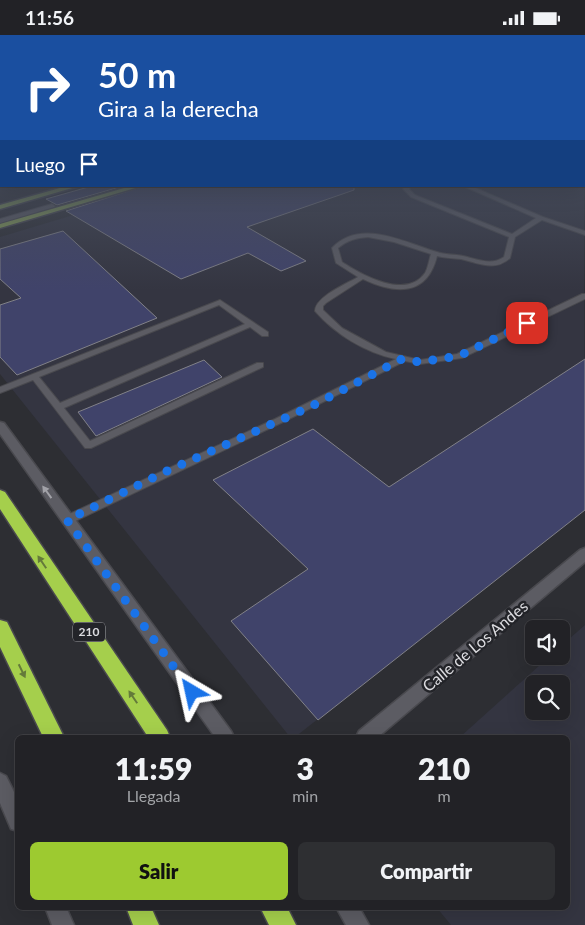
<!DOCTYPE html>
<html lang="es">
<head>
<meta charset="utf-8">
<style>
	:root { --surface:#222226; --page:#2e2f32; --text:#f1f3f6; --muted:#a2a4a7; --line:#3f3f43; --accent:#9dca30 }
	body { margin:0; font-family:Lato,sans-serif; background:var(--page); color:var(--text); height:100vh; display:flex; flex-direction:column; font-size:19px; white-space:nowrap }
	* { box-sizing:border-box; margin:0 }
	p { font-size:16px; color:var(--muted) }
	.icon { flex:none; width:28px; height:28px; fill:none; stroke:currentColor; stroke-width:2; stroke-linecap:round; stroke-linejoin:round }
	.map { position:relative; flex:1; overflow:hidden }
	.side { position:absolute; left:15px; top:700px; width:555px; height:175px; display:flex; flex-direction:column; background:var(--surface); border-radius:8px; box-shadow:0 5px 20px #0002,0 0 0 1px var(--line) }
	.side>* { flex:none }
	.top-card { position:absolute; left:0px; top:0px; width:585px; height:152px; box-shadow:0 5px 20px #0002,0 0 0 1px var(--line); background:#1a4fa0; color:#fff; overflow:hidden }
	.fabs { position:absolute; left:525px; top:585px; display:grid; gap:10px }
	.fabs a { display:grid; place-items:center; width:45px; height:45px; border-radius:8px; background:var(--surface); box-shadow:0 5px 20px #0002,0 0 0 1px var(--line); font-size:25px }
	.pin { position:absolute; display:grid; place-items:center; width:42px; height:42px; color:#fff; margin:-21px; border-radius:10px; box-shadow:0 2px 8px #0006 }
	.me { position:absolute; width:55px; margin:-28px; rotate:324deg; stroke-linejoin:round; filter:drop-shadow(0 0 4px #0008) }
	.turn { display:flex; align-items:center; gap:18px; height:105px; padding:0 15px; font-size:22px }
	.turn .icon { width:65px; height:65px; stroke-width:2.5 }
	.turn b { display:block; font-size:35px; line-height:42px }
	.then { display:flex; align-items:center; height:48px; padding:0 15px; background:#0003; gap:10px; font-size:19px }
	.eta { display:flex; justify-content:space-evenly; align-items:center; height:85px; text-align:center }
	.eta b { font-size:30px; font-weight:800; line-height:35px }
	.action { display:flex; gap:10px; margin-top:auto; padding:10px 15px }
	.action a { flex:1; height:58px; border-radius:8px; background:var(--accent); color:#111; font-size:20px; font-weight:800; line-height:58px; text-align:center }
	.action a+a { background:var(--page); color:var(--text) }
	.status { display:flex; justify-content:space-between; align-items:center; height:35px; padding:0 25px; background:var(--surface); direction:ltr }
	.status svg { height:14px; fill:currentColor }
	.map>svg:first-child { display:block }
	.built { fill:#343541; fill-rule:evenodd }
	.building { fill:#40436a; stroke:#818188 }
	.lines { fill:none; stroke-linecap:round; stroke-linejoin:round }
	.lane-casing { stroke:#49494e; stroke-width:2 }
	.street-casing { stroke:#49494e; stroke-width:3 }
	.secondary-casing { stroke:#49494e; stroke-width:3 }
	.primary-casing { stroke:#49494e; stroke-width:3 }
	.highway-casing { stroke:#49494e; stroke-width:3 }
	.lane { fill:#5c5c63; fill-rule:evenodd }
	.street { fill:#5c5c63; fill-rule:evenodd }
	.secondary { fill:#5c5c63; fill-rule:evenodd }
	.primary { fill:#88a155; fill-rule:evenodd }
	.highway { fill:#a5cf4c; fill-rule:evenodd }
	.oneway { fill:#a2a2a8 }
	.oneway2 { fill:#647a3a }
	.route { stroke:#1a73e8; stroke-width:9; stroke-dasharray:0 16.2 }
	.labels { text-anchor:middle; stroke-width:5; stroke-linejoin:round; paint-order:stroke }
	.shield { fill:#232429; stroke:#a4a5a9; stroke-width:1 }
	.shield-label { font-size:12px; font-weight:bold; fill:#dcdce0 }
	.near-street-label { font-size:16px; fill:#dcdce0; stroke:#232429 }
</style>
</head>
<body>
<div class="status"><b>11:56</b><svg viewBox="0 0 49 12"><path d="M0 12V9h3v3zM5 12V6h3v6zM10 12V3h3v9zM15 12V0h3v12zM26 1h20v11H26zM47 4h2v5h-2z"/></svg></div>
<div class="map">
<svg width="585" height="890" viewBox="0 0 585 890">
	<rect width="100%" height="100%" fill="#2d2e33"/>
	<!-- built -->
	<g class="built">
		<polygon points="584,130 585,475 295,702 290,702 0,339 0,202 170,151 584,151"/>
		<path d="M 585,590 L 585,890 L 451,890 L 437,873 L 568,872 L 568,702 L 460,702 L 550,621 L 561,621 L 561,611 ZM 534,649 L 561,649 L 561,676 L 534,676 Z"/>
	</g>
	<!-- building -->
	<g class="building">
		<polygon points="92,151 123,151 57,170 46,164"/>
		<polygon points="144,151 354,151 354,155 247,192 306,226 281,236 248,218 181,244 66,176"/>
		<polygon points="63,196 157,283 17,340 0,322 0,270 21,263 0,244 0,214"/>
		<polygon points="585,324 585,475 318,685 231,586 308,534 213,445 313,394 389,452"/>
		<polygon points="204,325 222,342 96,401 78,377"/>
	</g>
	<g class="lines">
		<defs>
			<g id="lane">
				<path d="M 405,151 L 411,151 L 409,154 L 415,160 L 512,199 L 536,183 L 463,151 L 471,151 L 543,182 L 585,196 L 585,200 L 542,185 L 515,202 L 510,223 C 495,237 478,228 461,224 C 453,223 445,223 437,221 C 427,262 395,259 363,244 L 326,268 L 323,271 L 323,275 L 342,293 L 386,317 L 420,325 L 457,319 L 582,259 L 585,259 L 585,264 L 462,323 L 420,329 L 405,326 L 281,388 L 71,488 L 63,488 L 62,485 L 63,482 L 275,384 L 396,324 C 366,318 335,299 315,276 C 315,262 346,249 358,242 L 336,228 L 332,213 C 360,183 404,207 437,217 C 445,220 454,219 463,221 C 477,224 491,231 504,222 L 509,202 L 411,162 L 403,154 ZM 368,202 L 394,207 L 431,219 C 429,225 428,233 425,238 C 406,265 362,240 342,227 L 338,213 C 348,205 356,203 368,202 Z"/>
				<polygon points="52,169 55,171 54,172 0,188 0,184"/>
				<path d="M 220,265 L 268,297 L 268,301 L 262,301 L 250,292 L 64,373 L 90,406 L 257,328 L 263,328 L 263,332 L 91,413 L 85,413 L 33,345 L 0,358 L 0,352 ZM 219,270 L 245,289 L 60,368 L 39,342 Z"/>
			</g>
			<polygon id="street" points="585,513 585,527 378,702 356,702 359,696 580,515"/>
			<g id="secondary">
				<polygon points="0,387 4,388 231,696 234,702 215,702 0,399"/>
				<polygon points="0,738 6,741 18,765 18,796 11,794 0,768"/>
				<polygon points="45,872 66,872 74,890 52,890"/>
				<polygon points="336,872 359,872 369,890 346,890"/>
			</g>
			<g id="primary">
				<polygon points="67,151 79,151 0,174 0,170"/>
				<polygon points="131,151 142,151 0,193 0,189"/>
			</g>
			<g id="highway">
				<polygon points="0,455 5,457 167,695 170,702 148,702 0,474"/>
				<polygon points="0,585 7,587 64,702 43,702 0,612"/>
				<polygon points="126,872 151,872 159,890 133,890"/>
				<polygon points="260,872 287,872 296,890 269,890"/>
			</g>
		</defs>
		<!-- lane casing -->
		<use href="#lane" class="lane-casing"/>
		<!-- street casing -->
		<use href="#street" class="street-casing"/>
		<!-- secondary casing -->
		<use href="#secondary" class="secondary-casing"/>
		<!-- primary casing -->
		<use href="#primary" class="primary-casing"/>
		<!-- highway casing -->
		<use href="#highway" class="highway-casing"/>
		<!-- lane -->
		<use href="#lane" class="lane"/>
		<!-- street -->
		<use href="#street" class="street"/>
		<!-- secondary -->
		<use href="#secondary" class="secondary"/>
		<!-- primary -->
		<use href="#primary" class="primary"/>
		<!-- highway -->
		<use href="#highway" class="highway"/>
	</g>
	<!-- one-way arrows -->
	<defs><path id="oneway-solid" d="M-6-.8H1V-3.2L6.5 0L1 3.2V.8H-6Z" transform="scale(1.25)"/></defs>
	<use class="oneway" href="#oneway-solid" transform="translate(47 457) rotate(-126)"/>
	<g class="oneway2">
		<use href="#oneway-solid" transform="translate(42 527) rotate(-124)"/>
		<use href="#oneway-solid" transform="translate(22 636) rotate(64)"/>
		<use href="#oneway-solid" transform="translate(133 662) rotate(-124)"/>
	</g>
	<!-- sky -->
	<linearGradient id="sky" x2="0" y2="1"><stop stop-color="#19191c"/><stop offset="0.51" stop-color="#464c5b"/><stop offset="1" stop-color="#464c5b" stop-opacity="0"/></linearGradient>
	<rect width="585" height="255" fill="url(#sky)"/>
	<g class="lines">
		<!-- route -->
		<polyline class="route" points="192,657 67,485 167,436 312,371 402,324 420,327 459,321 527,288"/>
	</g>
	<g class="labels">
		<!-- shield labels -->
		<rect class="shield" x="73" y="587.5" width="32" height="19" rx="4"/>
		<g class="shield-label">
			<text x="89" y="601">210</text>
		</g>
		<!-- near-street labels -->
		<g class="near-street-label">
			<text transform="translate(475 611) rotate(-40)" y="6">Calle de Los Andes</text>
		</g>
	</g>
</svg>
<div class="fabs">
<a><svg class="icon" aria-label="sound" viewBox="0 0 24 24"><path d="M4 9h4l5-4v14l-5-4H4zM17 9q2 3 0 6"/></svg></a>
<a><svg class="icon" aria-label="search" viewBox="0 0 24 24"><circle cx="10" cy="10" r="6"/><path d="M15 15l6 6"/></svg></a>
</div>
<div class="pin" style="left:527px;top:288px;background:#d93025"><svg class="icon" aria-label="arrive" viewBox="0 0 24 24"><path d="M6 21V4h12l-3 4 3 4H6"/></svg></div>
<svg class="me" style="left:192px;top:657px" viewBox="-20 -20 40 40"><path d="M0-17L14 15 0 8-14 15z" fill="#1a73e8" stroke="#fff" stroke-width="4"/></svg>
<div class="top-card">
<div class="turn"><svg class="icon" aria-label="right" viewBox="0 0 24 24"><path d="M7 20v-9h11M14 6l5 5-5 5"/></svg><div><b>50 m</b>Gira a la derecha</div></div>
<div class="then">Luego<svg class="icon" aria-label="arrive" viewBox="0 0 24 24"><path d="M6 21V4h12l-3 4 3 4H6"/></svg></div>
</div>
<section class="side">
<div class="eta">
<div><b>11:59</b><p>Llegada</p></div>
<div><b>3</b><p>min</p></div>
<div><b>210</b><p>m</p></div>
</div>
<div class="action"><a>Salir</a><a>Compartir</a></div>
</section>
</div>
</body>
</html>
